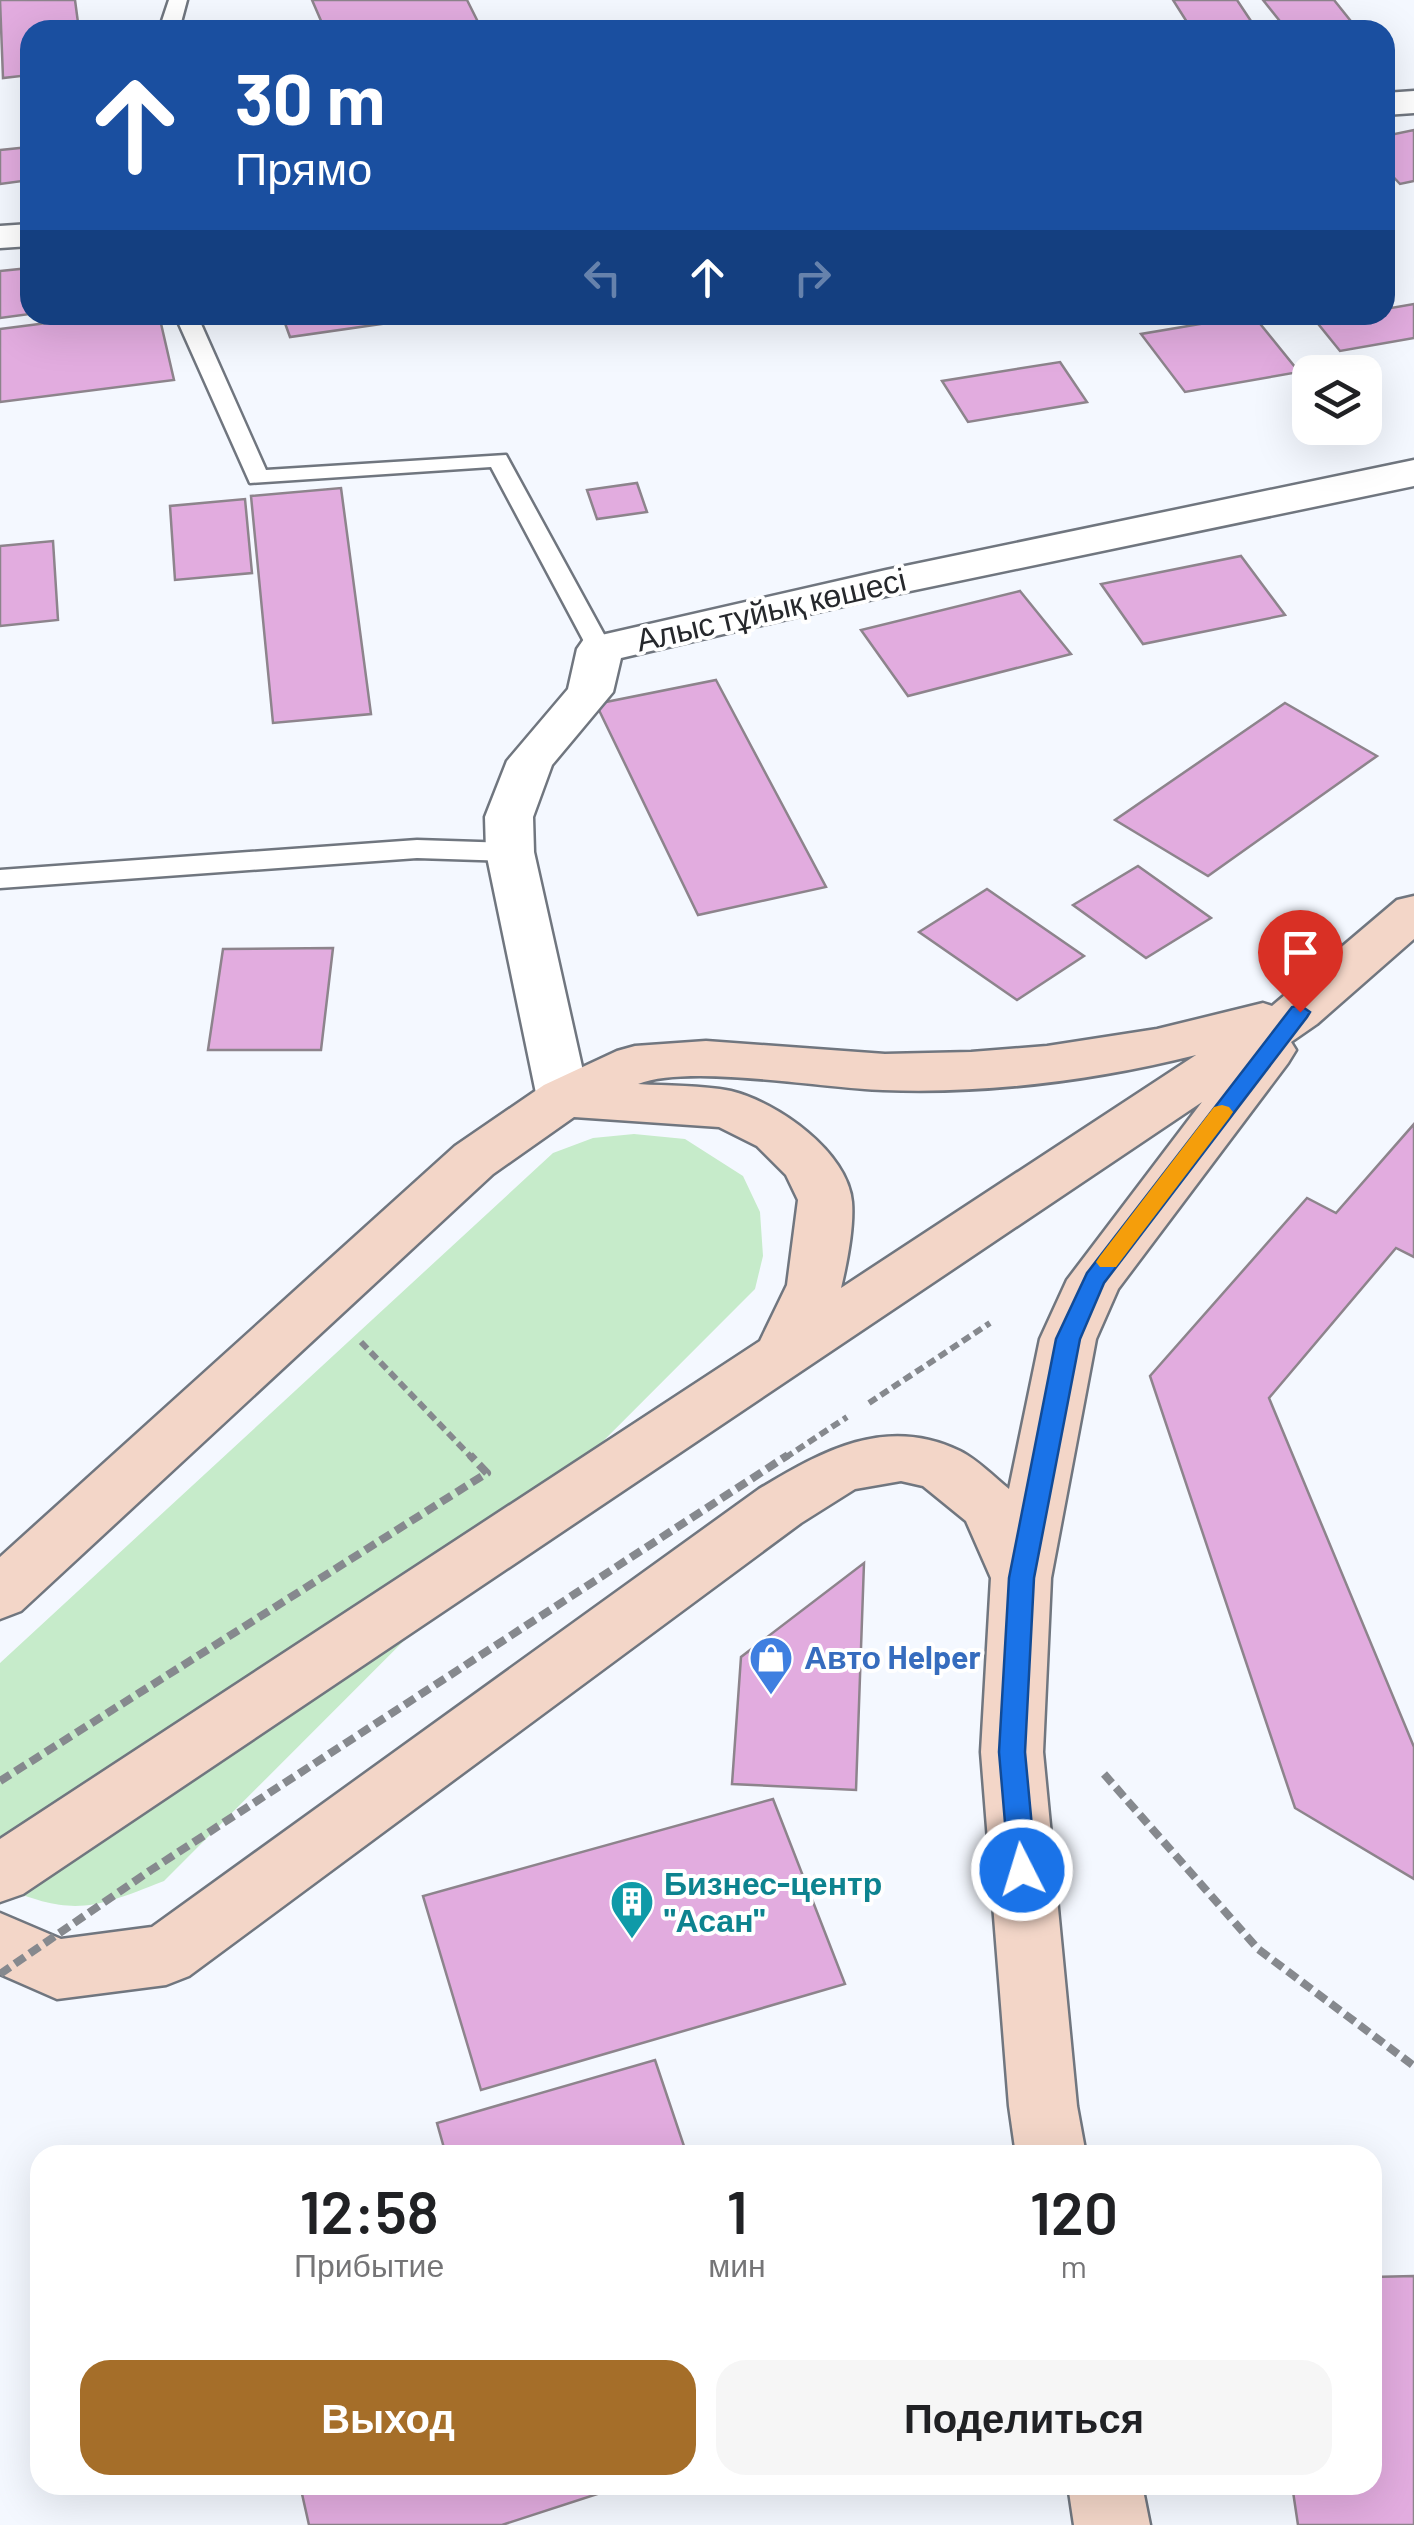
<!DOCTYPE html>
<html lang="ru">
<head>
<meta charset="utf-8">
<style>
	:root { --surface:#fff; --page:#f6f6f6; --text:#202124; --muted:#757577; --accent:#a56e29 }
	body { margin:0; font-family:Barlow,sans-serif; background:var(--page); color:var(--text); height:100vh; display:flex; flex-direction:column; font-size:38px; white-space:nowrap }
	* { box-sizing:border-box; margin:0 }
	p { font-size:32px; color:var(--muted) }
	.icon { flex:none; width:55px; height:55px; fill:none; stroke:currentColor; stroke-width:2; stroke-linecap:round; stroke-linejoin:round }
	.map { position:relative; flex:1; overflow:hidden }
	.details { position:absolute; left:30px; top:2145px; width:1352px; height:350px; display:flex; flex-direction:column; background:var(--surface); border-radius:30px; box-shadow:0 10px 40px #0002 }
	.details>* { flex:none }
	.top-card { position:absolute; left:20px; top:20px; width:1375px; height:305px; border-radius:30px; box-shadow:0 10px 40px #0002; background:#1a4fa0; color:#fff; overflow:hidden }
	.fabs { position:absolute; left:1292px; top:355px; display:grid; gap:20px }
	.fabs a { display:grid; place-items:center; width:90px; height:90px; border-radius:20px; background:var(--surface); box-shadow:0 10px 40px #0002; font-size:50px }
	.pin { position:absolute; display:grid; place-items:center; width:85px; height:85px; color:#fff; margin:-102px -42px; border-radius:50% 50% 50% 0; rotate:-45deg; box-shadow:0 0 10px #0007 }
	.pin .icon { rotate:45deg }
	.me { position:absolute; width:110px; margin:-55px; rotate:355deg; stroke-linejoin:round; filter:drop-shadow(0 0 8px #0008) }
	.turn { display:flex; align-items:center; gap:35px; height:210px; padding:0 50px; font-size:45px }
	.turn .icon { width:130px; height:130px; stroke-width:2.5 }
	.turn b { display:block; font-size:70px; line-height:85px }
	.lanes { display:flex; align-items:center; height:95px; padding:0 50px; background:#0003; justify-content:center; gap:50px; direction:ltr }
	.lanes .off { opacity:.35 }
	.eta { display:flex; justify-content:space-evenly; align-items:center; height:170px; text-align:center }
	.eta b { font-size:60px; font-weight:600; line-height:70px }
	.action { display:flex; gap:20px; margin-top:auto; padding:20px 50px }
	.action a { flex:1; height:115px; border-radius:30px; background:var(--accent); color:#fff; font-size:40px; font-weight:600; line-height:115px; text-align:center }
	.action a+a { background:var(--page); color:var(--text) }
	.map>svg:first-child { display:block }
	.green { fill:#c6ebca }
	.building { fill:#e2acdf; stroke:#8d848c; stroke-width:2.5 }
	.lines { fill:none; stroke-linecap:round; stroke-linejoin:round }
	.lane-casing { stroke:#70767f; stroke-width:5 }
	.street-casing { stroke:#70767f; stroke-width:5 }
	.secondary-casing { stroke:#70767f; stroke-width:5 }
	.path-far1 { stroke:#86898e; stroke-width:6; stroke-dasharray:9 5; stroke-linecap:butt }
	.path { stroke:#86898e; stroke-width:8; stroke-dasharray:12 6; stroke-linecap:butt }
	.lane { fill:#fff; fill-rule:evenodd }
	.street { fill:#fff; fill-rule:evenodd }
	.secondary { fill:#f3d6c8; fill-rule:evenodd }
	.path-bridge-far1 { stroke:#86898e; stroke-width:6; stroke-dasharray:9 5; stroke-linecap:butt }
	.path-bridge { stroke:#86898e; stroke-width:8; stroke-dasharray:12 6; stroke-linecap:butt }
	.route { fill:#1a73e8; stroke:#114b97; stroke-width:2.5 }
	.slow { fill:#f59e0b }
	.labels { text-anchor:middle; stroke-width:8; stroke-linejoin:round; paint-order:stroke }
	.street-label { font-size:32px; fill:#26282c; stroke:#fff }
	.shop-label { font-size:32px; font-weight:bold; fill:#366cbe; stroke:#fff; text-anchor:start }
	.culture-label { font-size:32px; font-weight:bold; fill:#0d838f; stroke:#fff; text-anchor:start }
</style>
</head>
<body>
<div class="map">
<svg width="1414" height="2525" viewBox="0 0 1414 2525">
	<rect width="100%" height="100%" fill="#f4f8ff"/>
	<!-- green -->
	<path class="green" d="M 634,1134 L 685,1139 L 743,1176 L 760,1212 L 763,1256 L 755,1289 L 164,1881 C 93,1909 73,1917 0,1886 L 0,1663 L 553,1153 L 593,1138 Z"/>
	<!-- building -->
	<g class="building">
		<polygon points="0,0 75,0 79,30 30,30 30,75 3,78"/>
		<polygon points="312,0 467,0 482,30 325,30"/>
		<polygon points="1173,0 1237,0 1257,30 1192,30"/>
		<polygon points="1263,0 1334,0 1358,30 1287,30"/>
		<polygon points="1414,130 1414,181 1400,184 1385,168 1385,136"/>
		<polygon points="30,147 30,180 0,184 0,150"/>
		<polygon points="30,268 30,314 0,318 0,271"/>
		<polygon points="1414,304 1414,338 1340,351 1315,320 1385,315 1385,309"/>
		<polygon points="109,315 159,315 174,380 0,402 0,329"/>
		<polygon points="282,315 444,315 290,337"/>
		<polygon points="1253,315 1299,372 1185,392 1141,334"/>
		<polygon points="1060,362 1087,402 968,422 942,381"/>
		<polygon points="637,483 647,512 597,519 587,490"/>
		<polygon points="341,488 371,714 273,723 251,496"/>
		<polygon points="245,499 252,573 175,580 170,506"/>
		<polygon points="53,541 58,620 0,626 0,546"/>
		<polygon points="1241,556 1285,615 1143,644 1101,584"/>
		<polygon points="1020,591 1071,654 908,696 861,630"/>
		<polygon points="716,680 826,887 698,915 596,704"/>
		<polygon points="1285,703 1377,756 1208,876 1115,820"/>
		<polygon points="1138,866 1211,918 1146,958 1073,905"/>
		<polygon points="987,889 1084,956 1017,1000 919,932"/>
		<polygon points="333,948 321,1050 208,1050 223,949"/>
		<polygon points="1414,1124 1414,1257 1396,1248 1269,1398 1414,1747 1414,1879 1295,1808 1150,1376 1307,1198 1336,1213"/>
		<polygon points="864,1563 856,1790 732,1784 741,1657"/>
		<polygon points="773,1799 845,1984 481,2090 423,1896"/>
		<polygon points="655,2060 687,2155 446,2155 437,2123"/>
		<polygon points="1414,2276 1414,2525 1298,2525 1292,2485 1372,2485 1372,2277"/>
		<polygon points="300,2485 625,2485 502,2525 309,2525"/>
	</g>
	<g class="lines">
		<defs>
			<g id="lane">
				<polygon points="169,0 187,0 179,30 159,30"/>
				<polygon points="175,315 197,315 266,470 506,455 612,649 609,654 591,654 588,649 491,467 250,483"/>
				<polygon points="417,840 510,843 523,852 510,861 417,858 0,888 0,870"/>
			</g>
			<g id="street">
				<polygon points="1414,91 1414,113 1385,115 1385,93"/>
				<polygon points="30,224 30,246 0,248 0,226"/>
				<polygon points="1414,460 1414,486 886,596 621,658 613,692 552,765 533,817 534,852 589,1098 582,1111 563,1116 544,1111 537,1098 486,852 485,817 507,761 568,689 577,649 584,639 886,570"/>
			</g>
			<g id="secondary">
				<path d="M 1414,896 L 1414,939 L 1317,1024 L 1291,1042 L 1296,1050 L 1288,1063 L 1118,1289 L 1096,1339 L 1051,1578 L 1043,1752 L 1077,2106 L 1086,2155 L 1016,2155 L 1009,2106 L 981,1752 L 991,1578 L 966,1521 L 923,1486 L 901,1481 L 855,1489 L 801,1523 L 189,1976 L 166,1985 L 57,1999 L 0,1974 L 0,1913 L 61,1939 L 152,1927 L 759,1489 C 822,1451 886,1415 960,1451 C 978,1460 994,1477 1009,1489 L 1040,1339 L 1067,1280 L 1202,1102 L 23,1894 L 0,1902 L 0,1839 L 760,1341 L 787,1285 L 798,1200 L 786,1175 L 757,1146 L 719,1127 L 574,1117 L 493,1174 L 21,1611 L 0,1619 L 0,1557 L 455,1146 L 544,1085 L 617,1051 L 635,1046 L 706,1041 L 885,1054 L 971,1052 L 1047,1046 L 1157,1029 L 1263,1003 L 1272,1006 L 1397,900 ZM 1196,1055 L 841,1288 C 847,1263 854,1227 852,1202 C 848,1152 777,1102 731,1091 C 702,1085 668,1086 638,1084 C 690,1064 822,1088 883,1090 C 987,1094 1096,1080 1196,1055 Z"/>
				<polygon points="1068,2485 1142,2485 1150,2525 1074,2525"/>
			</g>
		</defs>
		<!-- lane casing -->
		<use href="#lane" class="lane-casing"/>
		<!-- street casing -->
		<use href="#street" class="street-casing"/>
		<!-- secondary casing -->
		<use href="#secondary" class="secondary-casing"/>
		<!-- path-far1 -->
		<g class="path-far1">
			<polyline points="361,1342 472,1458"/>
			<polyline points="869,1403 990,1323"/>
		</g>
		<!-- path -->
		<g class="path">
			<polyline points="1104,1774 1258,1949 1414,2066"/>
			<polyline points="0,1781 487,1473 470,1455"/>
		</g>
		<!-- lane -->
		<use href="#lane" class="lane"/>
		<!-- street -->
		<use href="#street" class="street"/>
		<!-- secondary -->
		<use href="#secondary" class="secondary"/>
		<!-- path-bridge-far1 -->
		<polyline class="path-bridge-far1" points="785,1458 847,1417"/>
		<!-- path-bridge -->
		<polyline class="path-bridge" points="0,1974 151,1870 788,1455"/>
	</g>
	<!-- route -->
	<polygon class="route" points="1300,1005 1310,1012 1307,1017 1104,1283 1080,1339 1034,1578 1025,1752 1036,1870 1032,1878 1022,1882 1013,1878 1009,1870 999,1752 1009,1578 1056,1339 1087,1273 1292,1007"/>
	<!-- slow -->
	<polygon class="slow" points="1222,1105 1229,1107 1233,1112 1229,1118 1116,1267 1100,1267 1096,1262 1100,1256 1214,1107"/>
	<!-- icons -->
	<defs>
		<symbol id="shop-pin" viewBox="-11 -11 22 30"><path d="M0 17L-7.5 6A9.5 9.5 0 1 1 7.5 6Z" fill="#3f7fe0" stroke="#fff"/><path d="M-5-2.5h2.3a2.7 3.5 0 0 1 5.4 0H5L5.5 6h-11ZM-1.5-2.5h3a1.5 2.3 0 0 0-3 0Z" fill="#fff"/></symbol>
		<symbol id="building-pin" viewBox="-11 -11 22 30"><path d="M0 17L-7.5 6A9.5 9.5 0 1 1 7.5 6Z" fill="#0f9aa8" stroke="#fff"/><path d="M-4-6H4V6H1V3H-1V6H-4ZM-2.5-4.3h1.7v1.8h-1.7ZM.8-4.3h1.7v1.8H.8ZM-2.5-1h1.7V.8h-1.7ZM.8-1h1.7V.8H.8Z" fill="#fff"/></symbol>
	</defs>
	<g fill-rule="evenodd">
		<use href="#shop-pin" x="746" y="1633" width="50" height="68"/>
		<use href="#building-pin" x="607" y="1877" width="50" height="68"/>
	</g>
	<g class="labels">
		<!-- street labels -->
		<g class="street-label">
			<text transform="translate(771 610) rotate(-13)" y="11">Алыс тұйық көшесі</text>
		</g>
		<!-- shop labels -->
		<g class="shop-label">
			<text x="804" y="1669">Авто Helper</text>
		</g>
		<!-- culture labels -->
		<g class="culture-label">
			<text x="664" y="1895">Бизнес-центр<tspan x="664" dy="37">"Асан"</tspan></text>
		</g>
	</g>
</svg>
<div class="fabs">
<a><svg class="icon" aria-label="layers" viewBox="0 0 24 24"><path d="M12 4l9 5-9 5-9-5zM3 14l9 5 9-5"/></svg></a>
</div>
<div class="pin" style="left:1300px;top:1012px;background:#d93025"><svg class="icon" aria-label="arrive" viewBox="0 0 24 24"><path d="M6 21V4h12l-3 4 3 4H6"/></svg></div>
<svg class="me" style="left:1022px;top:1870px" viewBox="-20 -20 40 40"><circle r="17" fill="#1a73e8" stroke="#fff" stroke-width="3"/><path d="M0-11L8 9 0 5-8 9z" fill="#fff"/></svg>
<div class="top-card">
<div class="turn"><svg class="icon" aria-label="ahead" viewBox="0 0 24 24"><path d="M12 20V5M6 11l6-6 6 6"/></svg><div><b>30 m</b>Прямо</div></div>
<div class="lanes"><svg class="icon off" aria-label="left" viewBox="0 0 24 24"><path d="M17 20v-9H6M10 6l-5 5 5 5"/></svg><svg class="icon" aria-label="ahead" viewBox="0 0 24 24"><path d="M12 20V5M6 11l6-6 6 6"/></svg><svg class="icon off" aria-label="right" viewBox="0 0 24 24"><path d="M7 20v-9h11M14 6l5 5-5 5"/></svg></div>
</div>
<section class="details">
<div class="eta">
<div><b>12:58</b><p>Прибытие</p></div>
<div><b>1</b><p>мин</p></div>
<div><b>120</b><p>m</p></div>
</div>
<div class="action"><a>Выход</a><a>Поделиться</a></div>
</section>
</div>
</body>
</html>
